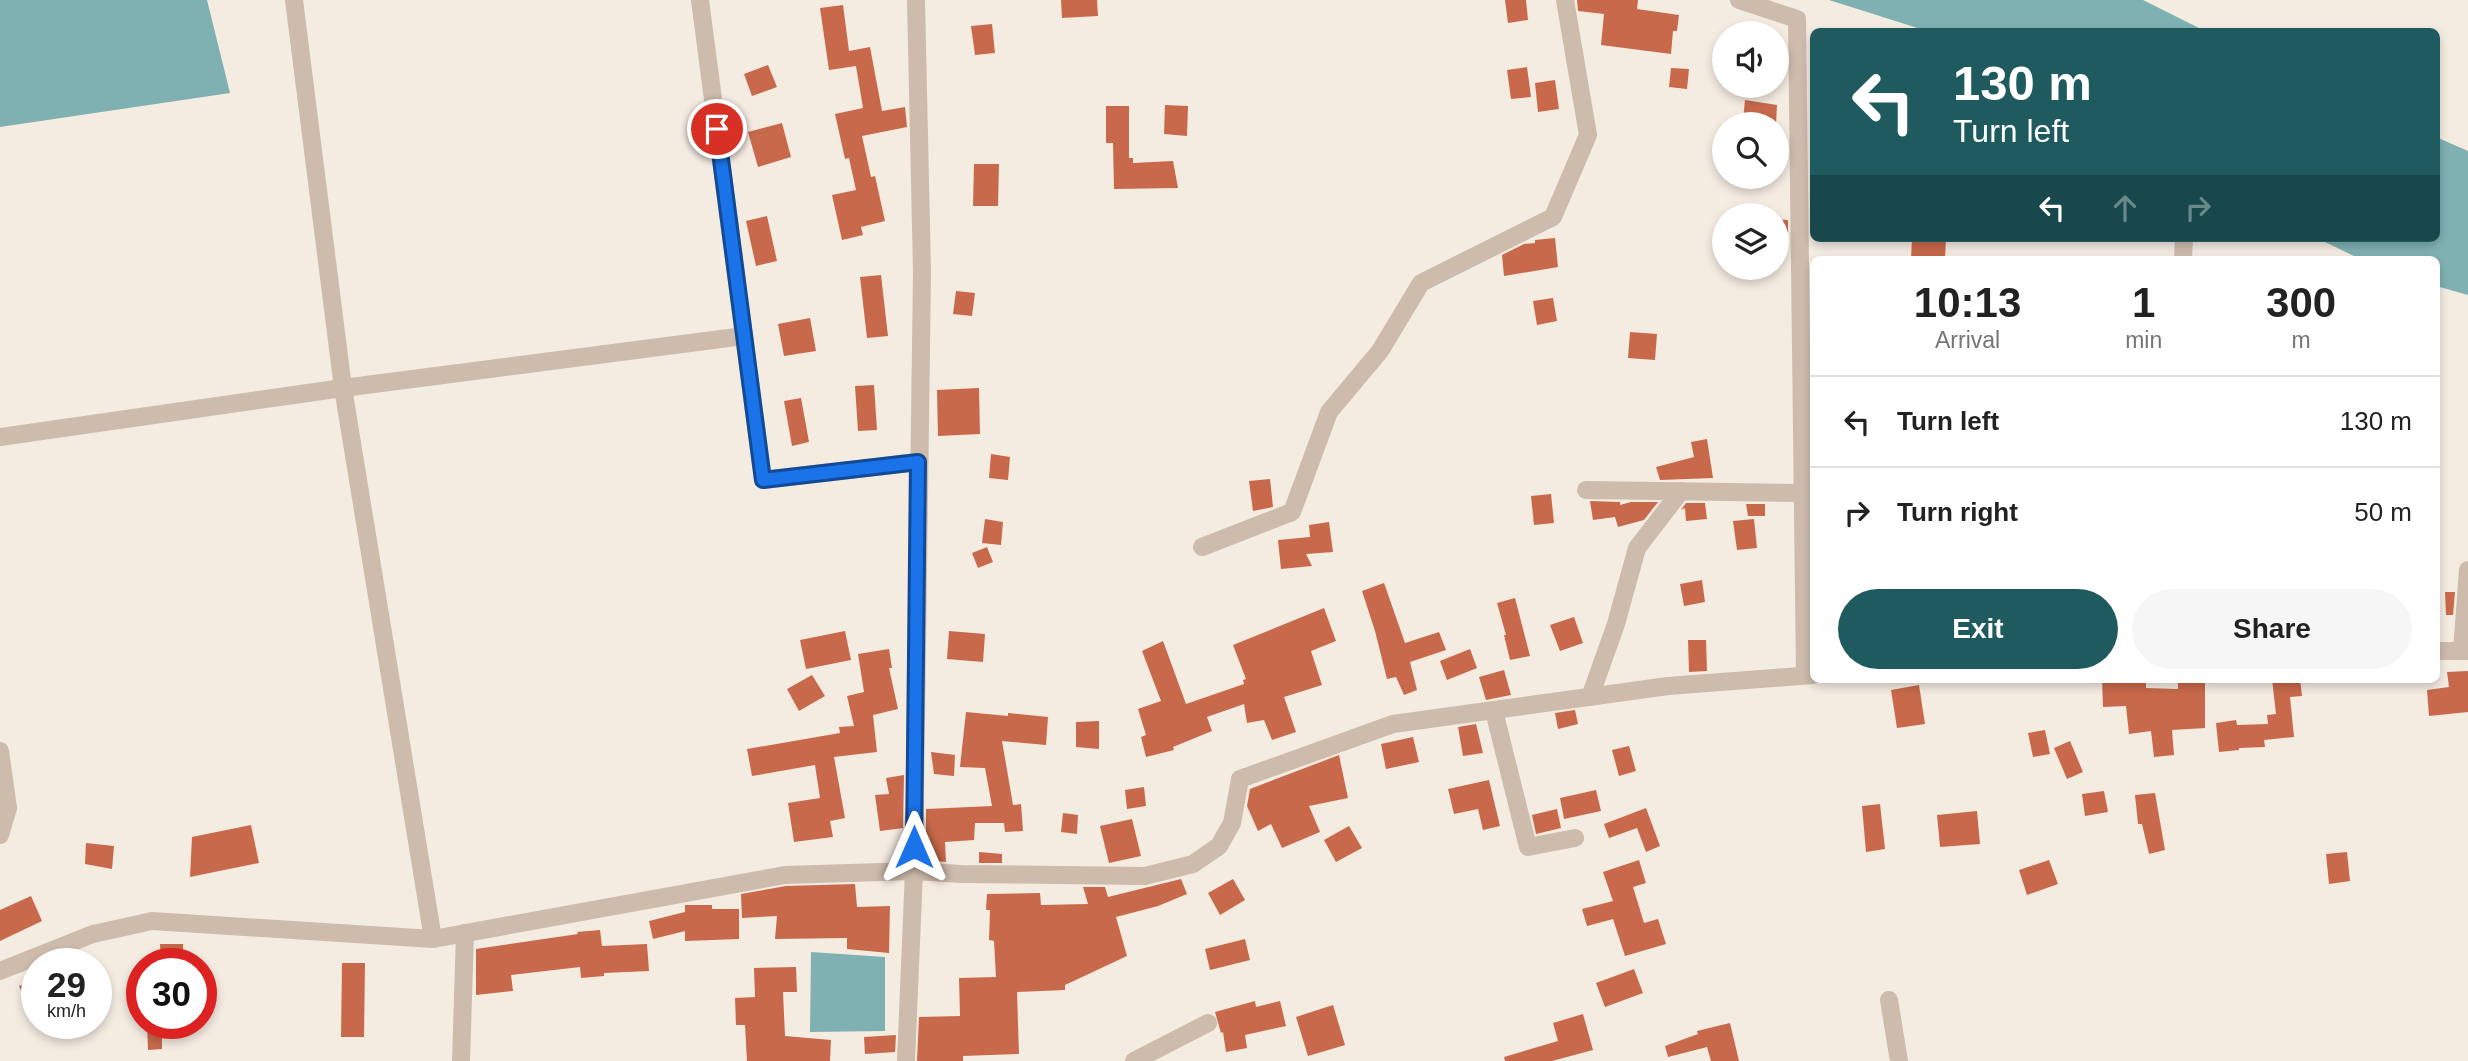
<!DOCTYPE html>
<html lang="en">
<head>
<meta charset="utf-8">
<style>
	:root { --surface:#fff; --page:#f6f6f6; --text:#222; --muted:#767676; --line:#e0e0e0; --accent:#1f5a5e }
	body { margin:0; font-family:Helvetica,sans-serif; background:var(--page); color:var(--text); height:100vh; display:flex; flex-direction:column; font-size:26px; white-space:nowrap }
	* { box-sizing:border-box; margin:0 }
	p { font-size:23px; color:var(--muted) }
	.icon { flex:none; width:38px; height:38px; fill:none; stroke:currentColor; stroke-width:2; stroke-linecap:round; stroke-linejoin:round }
	.map { position:relative; flex:1; overflow:hidden }
	.panel { position:absolute; left:1810px; top:256px; width:630px; height:427px; display:flex; flex-direction:column; background:var(--surface); border-radius:10px; box-shadow:0 4px 10px #0003 }
	.panel>* { flex:none }
	.hud { position:absolute; left:1810px; top:28px; width:630px; height:214px; border-radius:10px; box-shadow:0 4px 10px #0003; background:#1f5a5e; color:#fff; overflow:hidden }
	.fabs { position:absolute; left:1712px; top:21px; display:grid; gap:14px }
	.fabs a { display:grid; place-items:center; width:77px; height:77px; border-radius:50%; background:var(--surface); box-shadow:0 4px 10px #0003; font-size:35px }
	.speed { position:absolute; left:21px; top:948px; display:flex; gap:14px; font-size:35px; font-weight:700; text-align:center }
	.speed>* { display:grid; place-content:center; width:91px; height:91px; border-radius:50%; background:var(--surface); box-shadow:0 4px 10px #0003; line-height:1 }
	.speed small { font-size:18px; font-weight:400 }
	.speed .limit { border:10px solid #d22; background:#fff; color:#111 }
	.pin { position:absolute; display:grid; place-items:center; width:60px; height:60px; color:#fff; margin:-30px; border:4px solid #fff; border-radius:50%; box-shadow:0 2px 7px #0007 }
	.me { position:absolute; width:77px; margin:-38px; rotate:0deg; stroke-linejoin:round; filter:drop-shadow(0 0 5px #0008) }
	.turn { display:flex; align-items:center; gap:24px; height:147px; padding:0 28px; font-size:32px }
	.turn .icon { width:91px; height:91px; stroke-width:2.5 }
	.turn b { display:block; font-size:49px; line-height:60px }
	.lanes { display:flex; align-items:center; height:66px; padding:0 28px; background:#0003; justify-content:center; gap:35px; direction:ltr }
	.lanes .off { opacity:.35 }
	.eta { display:flex; justify-content:space-evenly; align-items:center; height:119px; text-align:center }
	.eta b { font-size:42px; font-weight:700; line-height:49px }
	.button { display:flex; gap:14px; margin-top:auto; padding:14px 28px }
	.button a { flex:1; height:80px; border-radius:42px; background:var(--accent); color:#fff; font-size:28px; font-weight:700; line-height:80px; text-align:center }
	.button a+a { background:var(--page); color:var(--text) }
	ul { padding:0; list-style:none }
	li { display:flex; align-items:center; gap:21px; height:91px; padding:0 28px; border-top:2px solid var(--line) }
	li div { flex:1 }
	li b { display:block; font-size:26px }
	li em { font-style:normal }
	.map>svg:first-child { display:block }
	.water { fill:#7fb0b2 }
	.building { fill:#c8694b }
	.lines { fill:none; stroke-linecap:round; stroke-linejoin:round }
	.minor { stroke:#cdbbac; stroke-width:18 }
	.route-casing { stroke:#114b97; stroke-width:18 }
	.route { stroke:#1a73e8; stroke-width:12 }
</style>
</head>
<body>
<div class="map">
<svg width="2468" height="1061" viewBox="0 0 2468 1061">
	<rect width="100%" height="100%" fill="#f4ebe1"/>
	<!-- water -->
	<g class="water">
		<polygon points="0,0 207,0 230,93 0,127"/>
		<polygon points="1829,0 2143,0 2205,31 1927,31"/>
		<polygon points="2436,137 2468,151 2468,295 2436,286 2436,259 2360,259 2317,238 2436,238"/>
		<polygon points="811,952 885,957 885,1031 810,1032"/>
	</g>
	<!-- building -->
	<g class="building">
		<polygon points="1061,0 1097,0 1098,16 1062,18"/>
		<polygon points="1505,0 1526,0 1528,20 1508,23"/>
		<polygon points="1577,0 1638,0 1637,9 1679,15 1677,31 1673,31 1671,54 1601,45 1604,14 1578,11"/>
		<polygon points="843,5 849,51 870,47 882,111 905,107 907,127 862,136 871,177 875,176 885,221 861,227 863,235 842,240 832,195 856,190 849,158 845,159 835,114 863,108 856,66 829,70 820,8"/>
		<polygon points="992,24 995,53 975,55 971,26"/>
		<polygon points="768,65 777,87 752,96 744,74"/>
		<polygon points="1527,67 1531,97 1511,99 1507,70"/>
		<polygon points="1671,68 1689,69 1687,89 1669,87"/>
		<polygon points="1555,80 1559,109 1538,112 1535,83"/>
		<polygon points="1745,100 1777,105 1776,124 1743,120"/>
		<polygon points="1165,105 1188,106 1187,136 1164,134"/>
		<polygon points="1106,106 1129,106 1129,158 1133,158 1133,163 1173,161 1178,188 1114,189 1113,143 1106,143"/>
		<polygon points="782,123 791,157 758,167 748,132"/>
		<polygon points="974,164 999,164 998,206 973,206"/>
		<polygon points="767,216 777,261 756,266 746,221"/>
		<polygon points="1776,219 1788,220 1788,239 1776,238"/>
		<polygon points="1555,238 1558,267 1504,276 1502,255 1524,244 1535,243 1535,240"/>
		<polygon points="1912,238 1946,238 1945,259 1911,259"/>
		<polygon points="881,275 888,336 867,338 860,277"/>
		<polygon points="956,291 975,293 972,316 953,314"/>
		<polygon points="1553,298 1557,321 1537,325 1533,301"/>
		<polygon points="810,318 816,351 784,356 778,324"/>
		<polygon points="1630,332 1657,334 1655,360 1628,358"/>
		<polygon points="874,385 877,430 858,431 855,386"/>
		<polygon points="979,388 980,434 938,436 937,390"/>
		<polygon points="801,398 809,442 792,446 784,401"/>
		<polygon points="1707,439 1713,478 1660,480 1656,467 1694,457 1691,442"/>
		<polygon points="991,454 1010,457 1008,480 989,478"/>
		<polygon points="1270,479 1273,507 1253,511 1249,481"/>
		<polygon points="1551,494 1554,523 1534,525 1531,496"/>
		<polygon points="1590,501 1620,502 1620,505 1631,502 1658,502 1644,520 1618,527 1615,517 1593,520"/>
		<polygon points="1686,503 1705,503 1707,519 1686,521 1685,508 1681,510"/>
		<polygon points="1746,504 1765,504 1765,516 1748,516"/>
		<polygon points="985,519 1003,522 1001,545 982,543"/>
		<polygon points="1754,519 1757,548 1737,550 1733,521"/>
		<polygon points="1329,522 1333,552 1306,554 1312,566 1281,569 1278,540 1310,537 1309,525"/>
		<polygon points="987,547 993,562 978,568 972,553"/>
		<polygon points="1702,580 1705,602 1684,606 1680,584"/>
		<polygon points="1384,583 1405,643 1439,632 1446,650 1410,662 1417,690 1404,695 1396,677 1387,679 1375,631 1362,591"/>
		<polygon points="2445,592 2455,592 2453,615 2446,615"/>
		<polygon points="1515,598 1530,656 1510,660 1504,635 1506,635 1497,603"/>
		<polygon points="1324,608 1336,641 1311,651 1322,685 1284,697 1296,732 1272,740 1264,720 1247,723 1244,704 1207,717 1212,731 1173,747 1174,750 1146,757 1141,737 1146,735 1138,709 1161,701 1142,651 1163,641 1186,704 1244,684 1243,680 1246,679 1233,645"/>
		<polygon points="1574,617 1583,643 1560,651 1550,625"/>
		<polygon points="845,631 851,660 806,669 800,640"/>
		<polygon points="949,631 985,634 983,662 947,659"/>
		<polygon points="1688,640 1706,640 1707,671 1689,672"/>
		<polygon points="889,649 892,668 889,668 898,709 873,715 877,752 834,757 845,818 830,821 833,837 794,842 788,803 820,798 815,765 752,776 747,749 840,733 839,727 854,726 847,696 864,692 858,654"/>
		<polygon points="1470,649 1477,668 1447,680 1440,661"/>
		<polygon points="1504,670 1511,695 1486,700 1479,677"/>
		<polygon points="2468,671 2468,712 2429,716 2427,690 2449,687 2447,672"/>
		<polygon points="812,675 825,696 799,711 787,689"/>
		<polygon points="2102,679 2124,679 2124,683 2146,682 2146,688 2178,689 2178,679 2205,679 2205,728 2172,730 2174,755 2154,757 2151,731 2129,734 2126,706 2103,707"/>
		<polygon points="2272,679 2300,679 2302,696 2290,697 2294,737 2264,740 2265,747 2239,748 2239,750 2219,752 2216,723 2236,720 2237,725 2268,724 2267,715 2276,714"/>
		<polygon points="1919,685 1925,724 1897,728 1891,690"/>
		<polygon points="1575,710 1578,724 1558,729 1555,713"/>
		<polygon points="966,712 1008,716 1008,713 1048,717 1046,745 1002,741 1013,805 1021,804 1023,831 1005,832 1004,823 975,823 974,840 945,842 946,862 926,860 926,809 992,806 985,768 960,767"/>
		<polygon points="1099,721 1099,749 1076,747 1076,722"/>
		<polygon points="1476,724 1483,753 1463,756 1458,727"/>
		<polygon points="2045,730 2050,754 2033,757 2028,733"/>
		<polygon points="1413,737 1419,762 1386,769 1381,744"/>
		<polygon points="2070,741 2083,772 2067,779 2054,748"/>
		<polygon points="1629,746 1636,771 1619,776 1612,750"/>
		<polygon points="931,752 955,755 954,776 934,774"/>
		<polygon points="1339,755 1348,798 1309,806 1320,832 1282,848 1271,824 1258,831 1247,806 1250,789"/>
		<polygon points="904,775 903,828 880,831 875,795 889,794 886,778"/>
		<polygon points="1489,780 1500,826 1483,830 1478,809 1454,814 1448,789"/>
		<polygon points="1144,787 1146,806 1127,809 1125,790"/>
		<polygon points="1596,790 1601,811 1564,819 1560,798"/>
		<polygon points="2104,791 2108,812 2085,816 2082,794"/>
		<polygon points="2155,793 2165,850 2149,854 2142,824 2138,824 2135,795"/>
		<polygon points="1880,804 1885,849 1866,852 1862,806"/>
		<polygon points="1646,808 1660,846 1646,852 1637,828 1609,838 1604,824"/>
		<polygon points="1557,809 1561,828 1536,834 1532,815"/>
		<polygon points="1977,811 1980,844 1940,847 1937,815"/>
		<polygon points="1063,813 1078,815 1077,834 1061,832"/>
		<polygon points="1132,819 1141,856 1109,863 1100,826"/>
		<polygon points="251,825 259,863 190,877 192,837"/>
		<polygon points="1349,826 1362,848 1336,862 1324,840"/>
		<polygon points="86,843 114,846 112,869 85,864"/>
		<polygon points="979,852 1002,854 1002,863 979,863"/>
		<polygon points="2347,852 2350,881 2329,884 2326,854"/>
		<polygon points="1639,860 1646,883 1633,887 1644,923 1658,919 1666,944 1625,956 1613,919 1587,926 1582,909 1613,901 1603,872"/>
		<polygon points="2049,860 2058,884 2027,895 2019,870"/>
		<polygon points="1181,879 1187,894 1158,906 1116,917 1127,956 1065,985 1065,990 1017,992 1019,1054 963,1056 963,1061 917,1061 919,1017 960,1016 959,978 996,977 994,941 989,940 990,910 986,910 987,894 1040,893 1041,905 1088,904 1083,887 1105,887 1108,897"/>
		<polygon points="1233,879 1245,900 1220,915 1208,893"/>
		<polygon points="855,884 857,907 890,906 889,953 847,949 847,938 775,939 777,916 742,918 741,894 786,886"/>
		<polygon points="31,896 42,921 0,941 0,910"/>
		<polygon points="685,905 712,905 712,909 739,909 739,939 685,941 685,931 653,939 649,921 685,912"/>
		<polygon points="600,930 602,946 647,944 649,971 604,973 604,976 581,978 580,967 511,975 513,991 476,995 476,949 578,934 577,932"/>
		<polygon points="1245,939 1250,960 1210,970 1205,949"/>
		<polygon points="160,944 183,944 183,964 161,964"/>
		<polygon points="342,963 365,963 364,1037 341,1037"/>
		<polygon points="796,967 797,992 783,992 785,1036 831,1040 830,1061 747,1061 745,1025 736,1025 735,998 755,997 754,968"/>
		<polygon points="1634,969 1643,993 1605,1007 1596,983"/>
		<polygon points="37,978 37,1026 19,986"/>
		<polygon points="1255,1001 1256,1007 1280,1001 1286,1026 1245,1035 1247,1048 1226,1052 1223,1032 1221,1033 1215,1012"/>
		<polygon points="1333,1005 1345,1045 1308,1056 1296,1017"/>
		<polygon points="1583,1014 1593,1050 1552,1061 1505,1061 1504,1057 1558,1041 1553,1023"/>
		<polygon points="1730,1023 1739,1061 1711,1061 1707,1047 1668,1057 1665,1046 1698,1034 1697,1031"/>
		<polygon points="147,1024 162,1024 162,1049 148,1050"/>
		<polygon points="896,1035 895,1052 865,1054 864,1037"/>
	</g>
	<g class="lines">
		<!-- minor -->
		<g class="minor">
			<polyline points="294,0 343,388 433,939"/>
			<polyline points="1739,0 1797,19 1805,675"/>
			<polyline points="2183,259 2184,238"/>
			<polyline points="744,336 763,480 918,462"/>
			<polyline points="0,437 343,388 744,336 700,0"/>
			<polyline points="1586,490 1803,493"/>
			<polyline points="1202,547 1292,512 1329,412 1380,351 1421,283 1553,217 1588,135 1565,0"/>
			<polyline points="2436,651 2468,651"/>
			<polyline points="2462,651 2468,570"/>
			<polyline points="1590,697 1616,624 1637,548 1681,491"/>
			<polyline points="1494,711 1528,847 1575,838"/>
			<polyline points="0,751 8,808 0,809"/>
			<polyline points="0,835 8,808"/>
			<polyline points="0,971 93,934 152,921 433,939 785,875 914,871 961,874 1145,876 1193,864 1219,846 1232,823 1240,779 1393,724 1668,686 1813,675"/>
			<polyline points="1889,1000 1899,1061"/>
			<polyline points="461,1061 465,933"/>
			<polyline points="906,1061 914,871 922,272 916,0"/>
			<polyline points="1134,1061 1208,1023"/>
		</g>
	</g>
	<g class="lines">
		<defs>
			<polyline id="route" points="717,129 763,480 918,462 914,847"/>
		</defs>
		<!-- route casing -->
		<use href="#route" class="route-casing"/>
		<!-- route -->
		<use href="#route" class="route"/>
	</g>
</svg>
<div class="fabs">
<a><svg class="icon" aria-label="sound" viewBox="0 0 24 24"><path d="M4 9h4l5-4v14l-5-4H4zM17 9q2 3 0 6"/></svg></a>
<a><svg class="icon" aria-label="search" viewBox="0 0 24 24"><circle cx="10" cy="10" r="6"/><path d="M15 15l6 6"/></svg></a>
<a><svg class="icon" aria-label="layers" viewBox="0 0 24 24"><path d="M12 4l9 5-9 5-9-5zM3 14l9 5 9-5"/></svg></a>
</div>
<div class="speed"><div>29<small>km/h</small></div><div class="limit">30</div></div>
<div class="pin" style="left:717px;top:129px;background:#d93025"><svg class="icon" aria-label="arrive" viewBox="0 0 24 24"><path d="M6 21V4h12l-3 4 3 4H6"/></svg></div>
<svg class="me" style="left:914px;top:847px" viewBox="-20 -20 40 40"><path d="M0-17L14 15 0 8-14 15z" fill="#1a73e8" stroke="#fff" stroke-width="4"/></svg>
<div class="hud">
<div class="turn"><svg class="icon" aria-label="left" viewBox="0 0 24 24"><path d="M17 20v-9H6M10 6l-5 5 5 5"/></svg><div><b>130 m</b>Turn left</div></div>
<div class="lanes"><svg class="icon" aria-label="left" viewBox="0 0 24 24"><path d="M17 20v-9H6M10 6l-5 5 5 5"/></svg><svg class="icon off" aria-label="ahead" viewBox="0 0 24 24"><path d="M12 20V5M6 11l6-6 6 6"/></svg><svg class="icon off" aria-label="right" viewBox="0 0 24 24"><path d="M7 20v-9h11M14 6l5 5-5 5"/></svg></div>
</div>
<section class="panel">
<div class="eta">
<div><b>10:13</b><p>Arrival</p></div>
<div><b>1</b><p>min</p></div>
<div><b>300</b><p>m</p></div>
</div>
<ul>
<li><svg class="icon" aria-label="left" viewBox="0 0 24 24"><path d="M17 20v-9H6M10 6l-5 5 5 5"/></svg><div><b>Turn left</b></div><em>130 m</em></li>
<li><svg class="icon" aria-label="right" viewBox="0 0 24 24"><path d="M7 20v-9h11M14 6l5 5-5 5"/></svg><div><b>Turn right</b></div><em>50 m</em></li>
</ul>
<div class="button"><a>Exit</a><a>Share</a></div>
</section>
</div>
</body>
</html>
